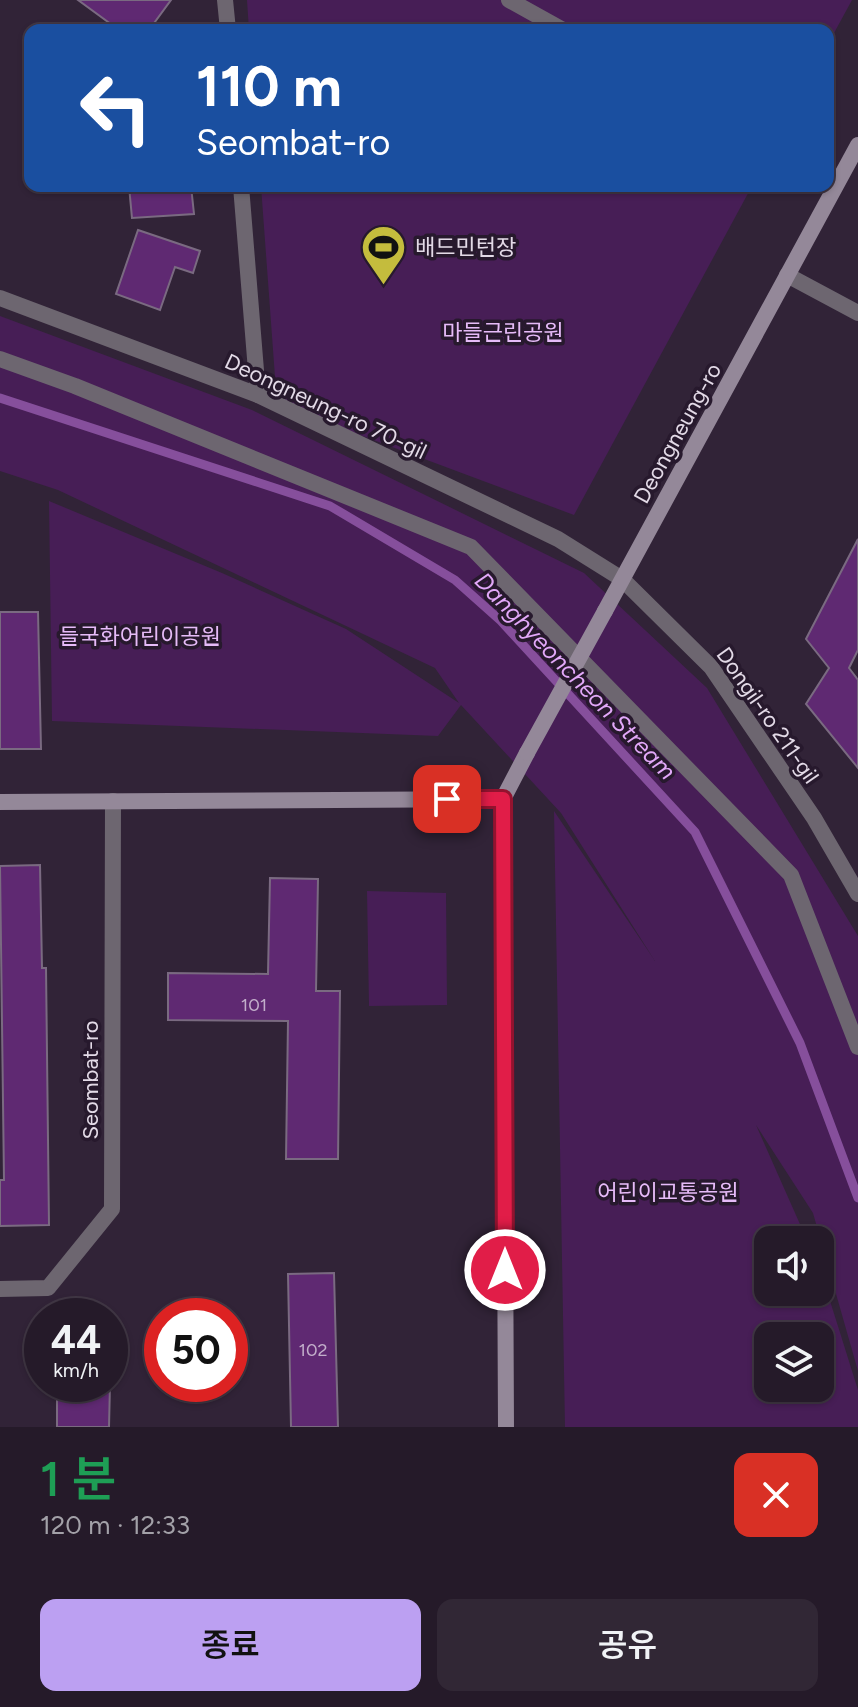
<!DOCTYPE html>
<html lang="ko">
<head>
<meta charset="utf-8">
<style>
	:root { --surface:#251a29; --page:#312735; --text:#f1f3f6; --muted:#a3a1a8; --line:#423846; --accent:#bca0f2 }
	body { margin:0; font-family:Figtree,"Noto Sans KR",sans-serif; background:var(--page); color:var(--text); height:100vh; display:flex; flex-direction:column; font-size:30px; white-space:nowrap }
	* { box-sizing:border-box; margin:0 }
	p { font-size:26px; color:var(--muted) }
	.icon { flex:none; width:44px; height:44px; fill:none; stroke:currentColor; stroke-width:2; stroke-linecap:round; stroke-linejoin:round }
	.map { position:relative; height:1427px; overflow:hidden }
	.drawer { display:flex; flex-direction:column; background:var(--surface); flex:1 }
	.drawer>* { flex:none }
	.banner { position:absolute; left:24px; top:24px; width:810px; height:168px; border-radius:16px; box-shadow:0 2px 6px #0004,0 0 0 2px var(--line); background:#1a4fa0; color:#fff; overflow:hidden }
	.fabs { position:absolute; left:754px; top:1226px; display:grid; gap:16px }
	.fabs a { display:grid; place-items:center; width:80px; height:80px; border-radius:16px; background:var(--surface); box-shadow:0 2px 6px #0004,0 0 0 2px var(--line); font-size:40px }
	.speed { position:absolute; left:24px; top:1298px; display:flex; gap:16px; font-size:40px; font-weight:700; text-align:center }
	.speed>* { display:grid; place-content:center; width:104px; height:104px; border-radius:50%; background:var(--surface); box-shadow:0 2px 6px #0004,0 0 0 2px var(--line); line-height:1 }
	.speed small { font-size:20px; font-weight:400 }
	.speed .limit { border:12px solid #d22; background:#fff; color:#111 }
	.pin { position:absolute; display:grid; place-items:center; width:68px; height:68px; color:#fff; margin:-34px; border-radius:16px; box-shadow:0 4px 12px #0006 }
	.me { position:absolute; width:88px; margin:-44px; rotate:0deg; stroke-linejoin:round; filter:drop-shadow(0 0 6px #0008) }
	.turn { display:flex; align-items:center; gap:28px; height:168px; padding:0 40px; font-size:36px }
	.turn .icon { width:104px; height:104px; stroke-width:2.5 }
	.turn b { display:block; font-size:56px; line-height:68px }
	.round { display:grid; place-items:center; flex:none; width:84px; height:84px; border-radius:16px; background:var(--page) }
	.head { display:flex; align-items:center; justify-content:space-between; height:136px; padding:0 40px }
	h1 { font-size:48px; font-weight:600; line-height:60px; color:#1e9e55 }
	.cta { display:flex; gap:16px; margin-top:auto; padding:16px 40px }
	.cta a { flex:1; height:92px; border-radius:16px; background:var(--accent); color:#111; font-size:32px; font-weight:600; line-height:92px; text-align:center }
	.cta a+a { background:var(--page); color:var(--text) }
	.map>svg:first-child { display:block }
	.green { fill:#471e56; fill-rule:evenodd }
	.lines { fill:none; stroke-linecap:round; stroke-linejoin:round }
	.stream { stroke:#864f9c; stroke-width:9 }
	.building { fill:#5f2972; stroke:#7a6a81; stroke-width:2 }
	.pedestrian { stroke:#6d6670; stroke-width:16 }
	.minor { stroke:#6d6670; stroke-width:16 }
	.secondary { stroke:#948899; stroke-width:16 }
	.secondary-bridge { stroke:#948899; stroke-width:16 }
	.route-casing { stroke:#92132f; stroke-width:20 }
	.route { stroke:#e11d48; stroke-width:14 }
	.labels { text-anchor:middle; stroke-width:7; stroke-linejoin:round; paint-order:stroke }
	.number-label { font-size:18px; fill:#c2aeca }
	.poi-label { font-size:22px; fill:#e3dae7; stroke:#27192d; text-anchor:start }
	.park-label { font-size:22px; fill:#e6bbf8; stroke:#27192d }
	.street-label { font-size:22px; fill:#e3dae7; stroke:#27192d }
	.water-label { font-size:24px; font-style:italic; fill:#e2a8f9; stroke:#27192d }
</style>
</head>
<body>
<div class="map">
<svg width="858" height="1427" viewBox="0 0 858 1427">
	<rect width="100%" height="100%" fill="#312337"/>
	<!-- green -->
	<g class="green">
		<polygon points="247,0 852,0 828,44 828,30 249,30"/>
		<polygon points="261,186 752,186 574,515 277,404"/>
		<path d="M 0,316 L 252,410 L 584,573 L 707,688 L 858,936 L 858,1371 L 813,1213 L 756,1125 L 807,1240 L 768,1240 L 768,1292 L 820,1292 L 820,1269 L 858,1390 L 858,1427 L 565,1427 L 554,811 L 655,961 L 561,813 L 461,705 L 438,736 L 52,721 L 49,501 L 222,573 L 346,629 L 459,703 L 435,668 L 58,490 L 0,471 ZM 768,1336 L 820,1336 L 820,1388 L 768,1388 Z"/>
		<polygon points="367,891 446,893 447,1005 369,1006"/>
	</g>
	<g class="lines">
		<!-- stream -->
		<polyline class="stream" points="0,398 330,506 455,580 501,621 695,832 800,1043 858,1198"/>
	</g>
	<!-- building -->
	<g class="building">
		<polygon points="78,0 171,0 149,30 119,30"/>
		<polygon points="129,186 191,186 194,214 132,218"/>
		<polygon points="138,230 200,251 193,273 175,267 160,310 116,294"/>
		<polygon points="858,539 858,650 849,668 858,680 858,768 806,704 829,668 806,639"/>
		<polygon points="0,612 38,612 41,749 0,749"/>
		<polygon points="40,865 42,968 46,968 49,1225 0,1226 0,1180 4,1180 0,866"/>
		<polygon points="270,878 318,879 316,991 340,991 338,1159 286,1159 288,1021 168,1020 168,973 268,974"/>
		<polygon points="334,1273 338,1427 291,1427 288,1274"/>
		<polygon points="57,1384 110,1384 109,1427 57,1427"/>
	</g>
	<g class="lines">
		<!-- pedestrian -->
		<polyline class="pedestrian" points="0,359 75,386 471,547 791,875 858,1047"/>
		<!-- minor -->
		<g class="minor">
			<polyline points="225,0 228,30"/>
			<polyline points="509,0 563,30"/>
			<polyline points="241,186 258,395"/>
			<polyline points="787,275 858,313"/>
			<polyline points="0,298 258,395 558,539 622,579 711,667 814,818 858,894"/>
			<polyline points="0,1289 48,1288 112,1209 113,801"/>
		</g>
		<!-- secondary -->
		<g class="secondary">
			<polyline points="605,611 858,145"/>
			<polyline points="0,802 503,799"/>
			<polyline points="506,1427 503,799 527,753"/>
		</g>
		<!-- secondary-bridge -->
		<polyline class="secondary-bridge" points="527,753 605,611"/>
	</g>
	<g class="lines">
		<defs>
			<polyline id="route" points="447,799 503,799 505,1270"/>
		</defs>
		<!-- route casing -->
		<use href="#route" class="route-casing"/>
		<!-- route -->
		<use href="#route" class="route"/>
	</g>
	<!-- icons -->
	<defs>
		<symbol id="stadium-pin" viewBox="-11 -11 22 30"><path d="M0 17L-7.5 6A9.5 9.5 0 1 1 7.5 6Z" fill="#c4bc3d" stroke="#27192d"/><path d="M0-5a6.5 5 0 1 0 0 10a6.5 5 0 1 0 0-10ZM-3.5-1.8h7v3.6h-7Z" fill="#111"/></symbol>
	</defs>
	<g fill-rule="evenodd">
		<use href="#stadium-pin" x="358" y="222" width="51" height="69"/>
	</g>
	<g class="labels">
		<!-- number labels -->
		<g class="number-label">
			<text x="254" y="1011">101</text>
			<text x="313" y="1356">102</text>
		</g>
		<!-- poi labels -->
		<g class="poi-label">
			<text x="415" y="255">배드민턴장</text>
		</g>
		<!-- park labels -->
		<g class="park-label">
			<text x="503" y="340">마들근린공원</text>
			<text x="140" y="644">들국화어린이공원</text>
			<text x="668" y="1200">어린이교통공원</text>
		</g>
		<!-- street labels -->
		<g class="street-label">
			<text transform="translate(326 406) rotate(25)" y="8">Deongneung-ro 70-gil</text>
			<text transform="translate(677 433) rotate(-61)" y="8">Deongneung-ro</text>
			<text transform="translate(768 715) rotate(55)" y="8">Dongil-ro 211-gil</text>
			<text transform="translate(90 1080) rotate(-90)" y="8">Seombat-ro</text>
		</g>
		<!-- water labels -->
		<g class="water-label">
			<text transform="translate(575 676) rotate(46)" y="8">Danghyeoncheon Stream</text>
		</g>
	</g>
</svg>
<div class="fabs">
<a><svg class="icon" aria-label="sound" viewBox="0 0 24 24"><path d="M4 9h4l5-4v14l-5-4H4zM17 9q2 3 0 6"/></svg></a>
<a><svg class="icon" aria-label="layers" viewBox="0 0 24 24"><path d="M12 4l9 5-9 5-9-5zM3 14l9 5 9-5"/></svg></a>
</div>
<div class="speed"><div>44<small>km/h</small></div><div class="limit">50</div></div>
<div class="pin" style="left:447px;top:799px;background:#d93025"><svg class="icon" aria-label="arrive" viewBox="0 0 24 24"><path d="M6 21V4h12l-3 4 3 4H6"/></svg></div>
<svg class="me" style="left:505px;top:1270px" viewBox="-20 -20 40 40"><circle r="17" fill="#e11d48" stroke="#fff" stroke-width="3"/><path d="M0-11L8 9 0 5-8 9z" fill="#fff"/></svg>
<div class="banner">
<div class="turn"><svg class="icon" aria-label="left" viewBox="0 0 24 24"><path d="M17 20v-9H6M10 6l-5 5 5 5"/></svg><div><b>110 m</b>Seombat-ro</div></div>
</div>
</div>
<section class="drawer">
<div class="head"><div><h1>1 분</h1><p>120 m · 12:33</p></div><a class="round" style="background:#d93025;color:#fff"><svg class="icon" aria-label="close" viewBox="0 0 24 24"><path d="M6 6l12 12M18 6L6 18"/></svg></a></div>
<div class="cta"><a>종료</a><a>공유</a></div>
</section>
</body>
</html>
